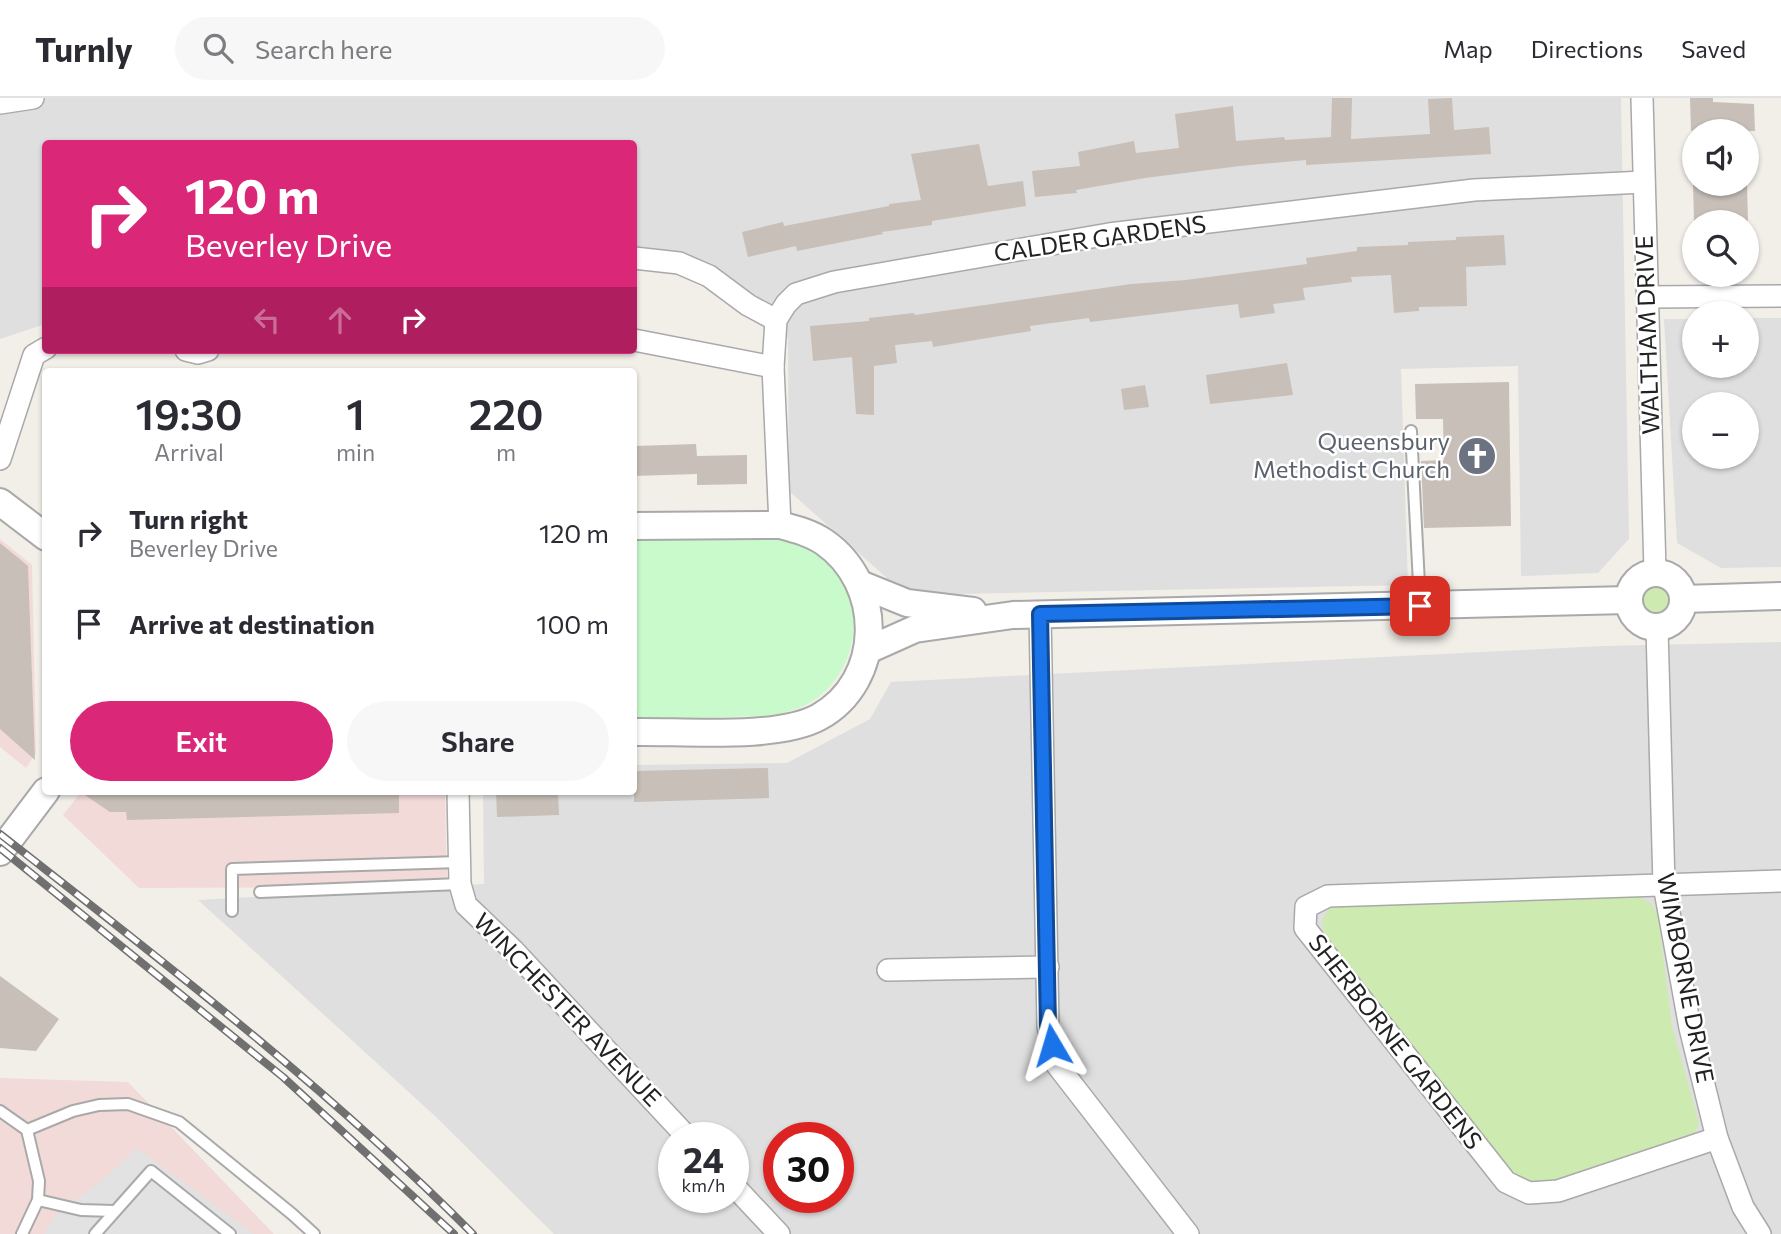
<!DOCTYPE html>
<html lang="en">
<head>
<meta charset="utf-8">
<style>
	:root { --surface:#fff; --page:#f7f7f7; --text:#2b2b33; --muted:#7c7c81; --line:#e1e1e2; --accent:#db2777 }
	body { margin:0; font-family:Commissioner,sans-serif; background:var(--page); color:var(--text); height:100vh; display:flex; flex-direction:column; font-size:26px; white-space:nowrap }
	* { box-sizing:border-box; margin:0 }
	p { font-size:23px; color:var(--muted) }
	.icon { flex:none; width:38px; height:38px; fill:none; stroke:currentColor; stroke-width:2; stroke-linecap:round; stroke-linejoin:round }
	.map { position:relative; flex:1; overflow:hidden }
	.sheet { position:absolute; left:42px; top:270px; width:595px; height:427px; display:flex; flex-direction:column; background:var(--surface); border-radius:7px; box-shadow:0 2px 5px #0004 }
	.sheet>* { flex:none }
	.top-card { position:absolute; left:42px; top:42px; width:595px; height:214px; border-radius:7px; box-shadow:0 2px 5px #0004; background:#db2777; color:#fff; overflow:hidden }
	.controls { position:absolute; left:1682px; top:21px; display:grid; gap:14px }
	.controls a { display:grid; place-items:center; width:77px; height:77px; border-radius:50%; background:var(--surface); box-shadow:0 2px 5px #0004; font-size:35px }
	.speed { position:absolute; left:658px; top:1024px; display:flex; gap:14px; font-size:35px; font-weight:700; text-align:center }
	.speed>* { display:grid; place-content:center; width:91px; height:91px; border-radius:50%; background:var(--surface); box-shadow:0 2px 5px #0004; line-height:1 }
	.speed small { font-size:18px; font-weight:400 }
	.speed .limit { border:10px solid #d22; background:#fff; color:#111 }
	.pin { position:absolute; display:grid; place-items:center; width:60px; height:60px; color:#fff; margin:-30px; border-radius:14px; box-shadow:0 4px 10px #0006 }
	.me { position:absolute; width:77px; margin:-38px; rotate:353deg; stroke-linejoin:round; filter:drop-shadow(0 0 5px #0008) }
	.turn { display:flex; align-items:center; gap:24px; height:147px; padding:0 28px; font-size:32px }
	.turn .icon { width:91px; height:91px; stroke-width:2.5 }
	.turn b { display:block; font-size:49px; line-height:60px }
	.lanes { display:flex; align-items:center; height:66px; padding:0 28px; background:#0003; justify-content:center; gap:35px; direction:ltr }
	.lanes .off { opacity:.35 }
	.eta { display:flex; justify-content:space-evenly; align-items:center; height:119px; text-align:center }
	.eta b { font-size:42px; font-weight:600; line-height:49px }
	.button { display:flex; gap:14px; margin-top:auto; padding:14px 28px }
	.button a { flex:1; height:80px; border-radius:42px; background:var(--accent); color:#fff; font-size:28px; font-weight:600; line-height:80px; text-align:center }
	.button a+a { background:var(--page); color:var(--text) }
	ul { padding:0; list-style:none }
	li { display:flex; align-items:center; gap:21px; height:91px; padding:0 28px }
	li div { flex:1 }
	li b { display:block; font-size:26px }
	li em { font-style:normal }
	header { display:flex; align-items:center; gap:42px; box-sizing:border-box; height:98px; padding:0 35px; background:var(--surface); border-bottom:2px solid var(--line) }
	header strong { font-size:33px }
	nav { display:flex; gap:38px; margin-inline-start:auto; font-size:24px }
	.search { width:490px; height:63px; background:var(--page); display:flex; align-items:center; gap:18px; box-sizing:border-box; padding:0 24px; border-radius:38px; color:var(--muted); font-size:26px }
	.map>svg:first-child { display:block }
	.residential { fill:#e0dfdf; fill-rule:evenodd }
	.commercial { fill:#f2dad9 }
	.grass { fill:#cdebb0 }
	.park { fill:#c8facc }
	.parking { fill:#e2e2e2 }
	.building { fill:#c7bfb8 }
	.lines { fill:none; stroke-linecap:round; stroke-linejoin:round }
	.service-casing { stroke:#a9a9a9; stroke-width:14 }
	.minor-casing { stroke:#a9a9a9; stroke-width:24 }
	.tertiary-casing { stroke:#a9a9a9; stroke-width:30 }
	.service { stroke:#fff; stroke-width:10 }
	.minor { stroke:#fff; stroke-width:21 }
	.tertiary { stroke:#fff; stroke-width:26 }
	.rail-casing { stroke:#707070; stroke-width:8 }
	.rail { stroke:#fff; stroke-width:5; stroke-dasharray:16; stroke-linecap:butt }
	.route-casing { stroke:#114b97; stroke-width:18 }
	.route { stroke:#1a73e8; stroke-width:12 }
	.labels { text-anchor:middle; stroke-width:5; stroke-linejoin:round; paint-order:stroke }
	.street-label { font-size:24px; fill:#222; stroke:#fff }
	.worship-label { font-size:24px; fill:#5b616d; stroke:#fff; text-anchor:end }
</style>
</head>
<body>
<header>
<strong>Turnly</strong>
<div class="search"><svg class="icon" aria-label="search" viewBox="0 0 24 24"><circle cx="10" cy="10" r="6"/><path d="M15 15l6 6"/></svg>Search here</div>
<nav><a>Map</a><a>Directions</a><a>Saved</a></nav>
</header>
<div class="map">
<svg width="1781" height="1136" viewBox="0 0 1781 1136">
	<rect width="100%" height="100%" fill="#f2efe9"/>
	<!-- residential -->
	<g class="residential">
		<polygon points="0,0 1621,0 1629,441 1598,475 1521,478 1518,268 1401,271 1408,487 906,497 789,393 788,240 690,177 634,168 634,46 46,46 45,226 0,241"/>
		<path d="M 1747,220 L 1781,220 L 1781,469 L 1721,470 L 1677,445 L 1664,221 L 1694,221 L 1694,268 L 1746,268 ZM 1694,306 L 1746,306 L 1746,359 L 1694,359 Z"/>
		<path d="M 1781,544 L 1781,1136 L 554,1136 L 435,1018 L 198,802 L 484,786 L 483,693 L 634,693 L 634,667 L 787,665 L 870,621 L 891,584 L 1602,548 ZM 674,1040 L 733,1040 L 733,1099 L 674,1099 ZM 779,1040 L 838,1040 L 838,1099 L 779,1099 Z"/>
	</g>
	<!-- commercial -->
	<g class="commercial">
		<polygon points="0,441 32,467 36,655 26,670 0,649"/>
		<polygon points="82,693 445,693 447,789 139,790 63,717"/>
		<polygon points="0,980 128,984 274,1136 0,1136"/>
	</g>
	<!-- grass -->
	<g class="grass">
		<circle cx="1656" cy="498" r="16"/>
		<path d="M 1636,797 L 1652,806 L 1658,817 L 1672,928 L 1699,1025 L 1693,1039 L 1557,1084 C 1528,1087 1522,1080 1500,1063 L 1325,838 L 1322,822 L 1331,808 Z"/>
	</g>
	<!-- park -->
	<path class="park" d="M 773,436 C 791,440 807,444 822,456 C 875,499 859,591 793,612 C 773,619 751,618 730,619 C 698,620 666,621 634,622 L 634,439 Z"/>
	<!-- parking -->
	<polygon class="parking" points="137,1050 254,1136 44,1136 56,1117 106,1079"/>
	<!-- building -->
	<g class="building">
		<polygon points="1332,0 1352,0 1351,41 1430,36 1428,1 1452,0 1454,32 1489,29 1491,56 1306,67 1306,62 1240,68 1145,80 1076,92 1077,95 1035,99 1032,73 1080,68 1078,54 1134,43 1136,55 1179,50 1175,16 1233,8 1236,43 1284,39 1285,42 1331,39"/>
		<polygon points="1690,0 1713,0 1713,4 1754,6 1755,33 1691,33"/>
		<polygon points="979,46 988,88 1023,83 1026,108 932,123 932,127 882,134 883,136 797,153 796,148 748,159 742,134 783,124 784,128 889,108 889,106 921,102 911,56"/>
		<polygon points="1693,86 1747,86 1748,124 1694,124"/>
		<polygon points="1504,137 1506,167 1466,169 1467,208 1419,209 1419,213 1394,215 1391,177 1351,179 1352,184 1303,190 1305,202 1273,206 1275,215 1240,220 1238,206 1090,224 1089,220 1030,228 1031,233 933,249 932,243 895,247 897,265 874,268 874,317 856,316 852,259 813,263 810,228 869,223 869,220 914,215 915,217 1131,186 1186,182 1307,166 1306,160 1357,153 1357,149 1408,147 1408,144 1456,142 1456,139"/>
		<polygon points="1287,265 1293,297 1210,306 1206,277"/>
		<polygon points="1509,284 1511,428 1424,430 1421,363 1444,362 1443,321 1416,321 1415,286"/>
		<polygon points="1145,287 1149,309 1124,312 1121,291"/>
		<polygon points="696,346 697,358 747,357 747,386 697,387 697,376 634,378 634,348"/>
		<polygon points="0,445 28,468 35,662 0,631"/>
		<polygon points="768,670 769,700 634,704 634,673"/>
		<polygon points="79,693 399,693 399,715 127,722 126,714 110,714"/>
		<polygon points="496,693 558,693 559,717 497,719"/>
		<polygon points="0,878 59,921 36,953 0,950"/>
	</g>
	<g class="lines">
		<defs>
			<g id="service">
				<polyline points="1411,333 1420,505"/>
				<polyline points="260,794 460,786"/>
				<polyline points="232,813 232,771 460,764"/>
				<polyline points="0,1013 27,1032 39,1083 38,1102 22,1136"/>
				<polyline points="27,1032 73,1013 99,1007 128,1006 179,1024 292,1116 314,1136"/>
				<polyline points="38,1102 81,1112 114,1113"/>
				<polyline points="95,1136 151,1073 230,1136"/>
			</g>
			<g id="minor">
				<polyline points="1642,0 1655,474"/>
				<polyline points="0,5 33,0"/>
				<polyline points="634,160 679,165 709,178 748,207 776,222"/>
				<polyline points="1648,199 1781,198"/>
				<polyline points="634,242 773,269"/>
				<polyline points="186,252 198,255 208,252"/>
				<polyline points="0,361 34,257 46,250"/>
				<polyline points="780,427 773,269 776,222 786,206 796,196 834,184 1109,136 1474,92 1644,84"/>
				<polyline points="1040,516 1048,928 1057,967 1188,1136"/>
				<polyline points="1657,530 1664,787 1690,930 1717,1040 1743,1109 1760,1136"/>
				<polyline points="458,693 460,786 466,807 513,852 688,1040"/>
				<polyline points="888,872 1048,869"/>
				<polyline points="1717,1040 1558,1093 1529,1095 1506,1084 1305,830 1306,809 1328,798 1781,783"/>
				<polyline points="733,1087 779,1136"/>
			</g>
			<g id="tertiary">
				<polyline points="0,404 46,439"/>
				<path d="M 634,428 L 780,427 C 795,431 811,435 824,444 C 885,486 884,583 819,619 C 777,642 683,633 634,634"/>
				<circle cx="1656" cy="502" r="27"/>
				<polyline points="860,486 907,505 973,513"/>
				<polyline points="1683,501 1781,498"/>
				<polyline points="868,552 915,531 1013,517 1628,502"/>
				<polyline points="0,754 46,693"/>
			</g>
		</defs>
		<!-- service casing -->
		<use href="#service" class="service-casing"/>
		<!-- minor casing -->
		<use href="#minor" class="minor-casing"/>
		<!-- tertiary casing -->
		<use href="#tertiary" class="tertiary-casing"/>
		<!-- service -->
		<use href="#service" class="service"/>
		<!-- minor -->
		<use href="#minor" class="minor"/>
		<!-- tertiary -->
		<use href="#tertiary" class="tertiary"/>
		<defs>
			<g id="rail">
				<path d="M 0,736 C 162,863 327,989 473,1136"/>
				<polyline points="0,750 283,979 454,1136"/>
			</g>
		</defs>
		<!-- rail casing -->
		<use href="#rail" class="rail-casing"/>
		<!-- rail -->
		<use href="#rail" class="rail"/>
	</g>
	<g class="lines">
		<defs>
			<polyline id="route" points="1052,947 1048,928 1040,516 1420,508"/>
		</defs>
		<!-- route casing -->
		<use href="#route" class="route-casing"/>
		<!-- route -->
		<use href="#route" class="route"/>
	</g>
	<!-- icons -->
	<defs>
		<symbol id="church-disc" viewBox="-11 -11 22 22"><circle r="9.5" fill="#6b7280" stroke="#fff"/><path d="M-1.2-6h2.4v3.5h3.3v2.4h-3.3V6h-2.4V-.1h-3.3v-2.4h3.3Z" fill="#fff"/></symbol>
	</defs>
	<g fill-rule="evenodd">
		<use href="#church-disc" x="1455" y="336" width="44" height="44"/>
	</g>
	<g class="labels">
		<!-- street labels -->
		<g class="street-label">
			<text transform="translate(1100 141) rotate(-8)" y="8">CALDER GARDENS</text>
			<text transform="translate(1648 237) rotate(-92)" y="8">WALTHAM DRIVE</text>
			<text transform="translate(1685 880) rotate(79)" y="8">WIMBORNE DRIVE</text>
			<text transform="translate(567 912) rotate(46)" y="8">WINCHESTER AVENUE</text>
			<text transform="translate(1395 944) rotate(52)" y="8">SHERBORNE GARDENS</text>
		</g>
		<!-- worship labels -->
		<g class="worship-label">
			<text x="1450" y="352">Queensbury<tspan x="1450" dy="28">Methodist Church</tspan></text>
		</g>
	</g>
</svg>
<div class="controls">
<a><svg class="icon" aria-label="sound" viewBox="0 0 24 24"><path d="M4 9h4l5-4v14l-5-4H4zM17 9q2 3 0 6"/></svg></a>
<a><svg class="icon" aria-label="search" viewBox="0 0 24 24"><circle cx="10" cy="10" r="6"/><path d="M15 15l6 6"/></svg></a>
<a>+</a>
<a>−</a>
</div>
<div class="speed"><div>24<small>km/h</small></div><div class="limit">30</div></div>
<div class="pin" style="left:1420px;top:508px;background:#d93025"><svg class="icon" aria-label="arrive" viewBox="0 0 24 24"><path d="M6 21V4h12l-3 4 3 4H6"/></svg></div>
<svg class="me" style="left:1052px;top:947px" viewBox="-20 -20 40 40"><path d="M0-17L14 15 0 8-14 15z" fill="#1a73e8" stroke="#fff" stroke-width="4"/></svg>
<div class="top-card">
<div class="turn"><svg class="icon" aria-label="right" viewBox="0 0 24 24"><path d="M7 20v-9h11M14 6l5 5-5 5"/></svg><div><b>120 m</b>Beverley Drive</div></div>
<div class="lanes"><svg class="icon off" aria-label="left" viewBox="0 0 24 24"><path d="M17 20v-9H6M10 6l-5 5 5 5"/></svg><svg class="icon off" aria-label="ahead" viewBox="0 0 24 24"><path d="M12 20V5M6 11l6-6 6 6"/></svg><svg class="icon" aria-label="right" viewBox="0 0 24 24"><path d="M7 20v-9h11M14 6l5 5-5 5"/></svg></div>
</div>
<section class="sheet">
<div class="eta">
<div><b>19:30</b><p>Arrival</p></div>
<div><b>1</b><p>min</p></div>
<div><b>220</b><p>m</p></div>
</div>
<ul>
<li><svg class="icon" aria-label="right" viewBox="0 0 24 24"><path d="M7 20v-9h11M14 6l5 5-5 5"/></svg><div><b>Turn right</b><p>Beverley Drive</p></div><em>120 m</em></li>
<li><svg class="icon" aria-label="arrive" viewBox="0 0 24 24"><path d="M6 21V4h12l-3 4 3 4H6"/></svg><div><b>Arrive at destination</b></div><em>100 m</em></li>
</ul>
<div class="button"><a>Exit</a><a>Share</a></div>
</section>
</div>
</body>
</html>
